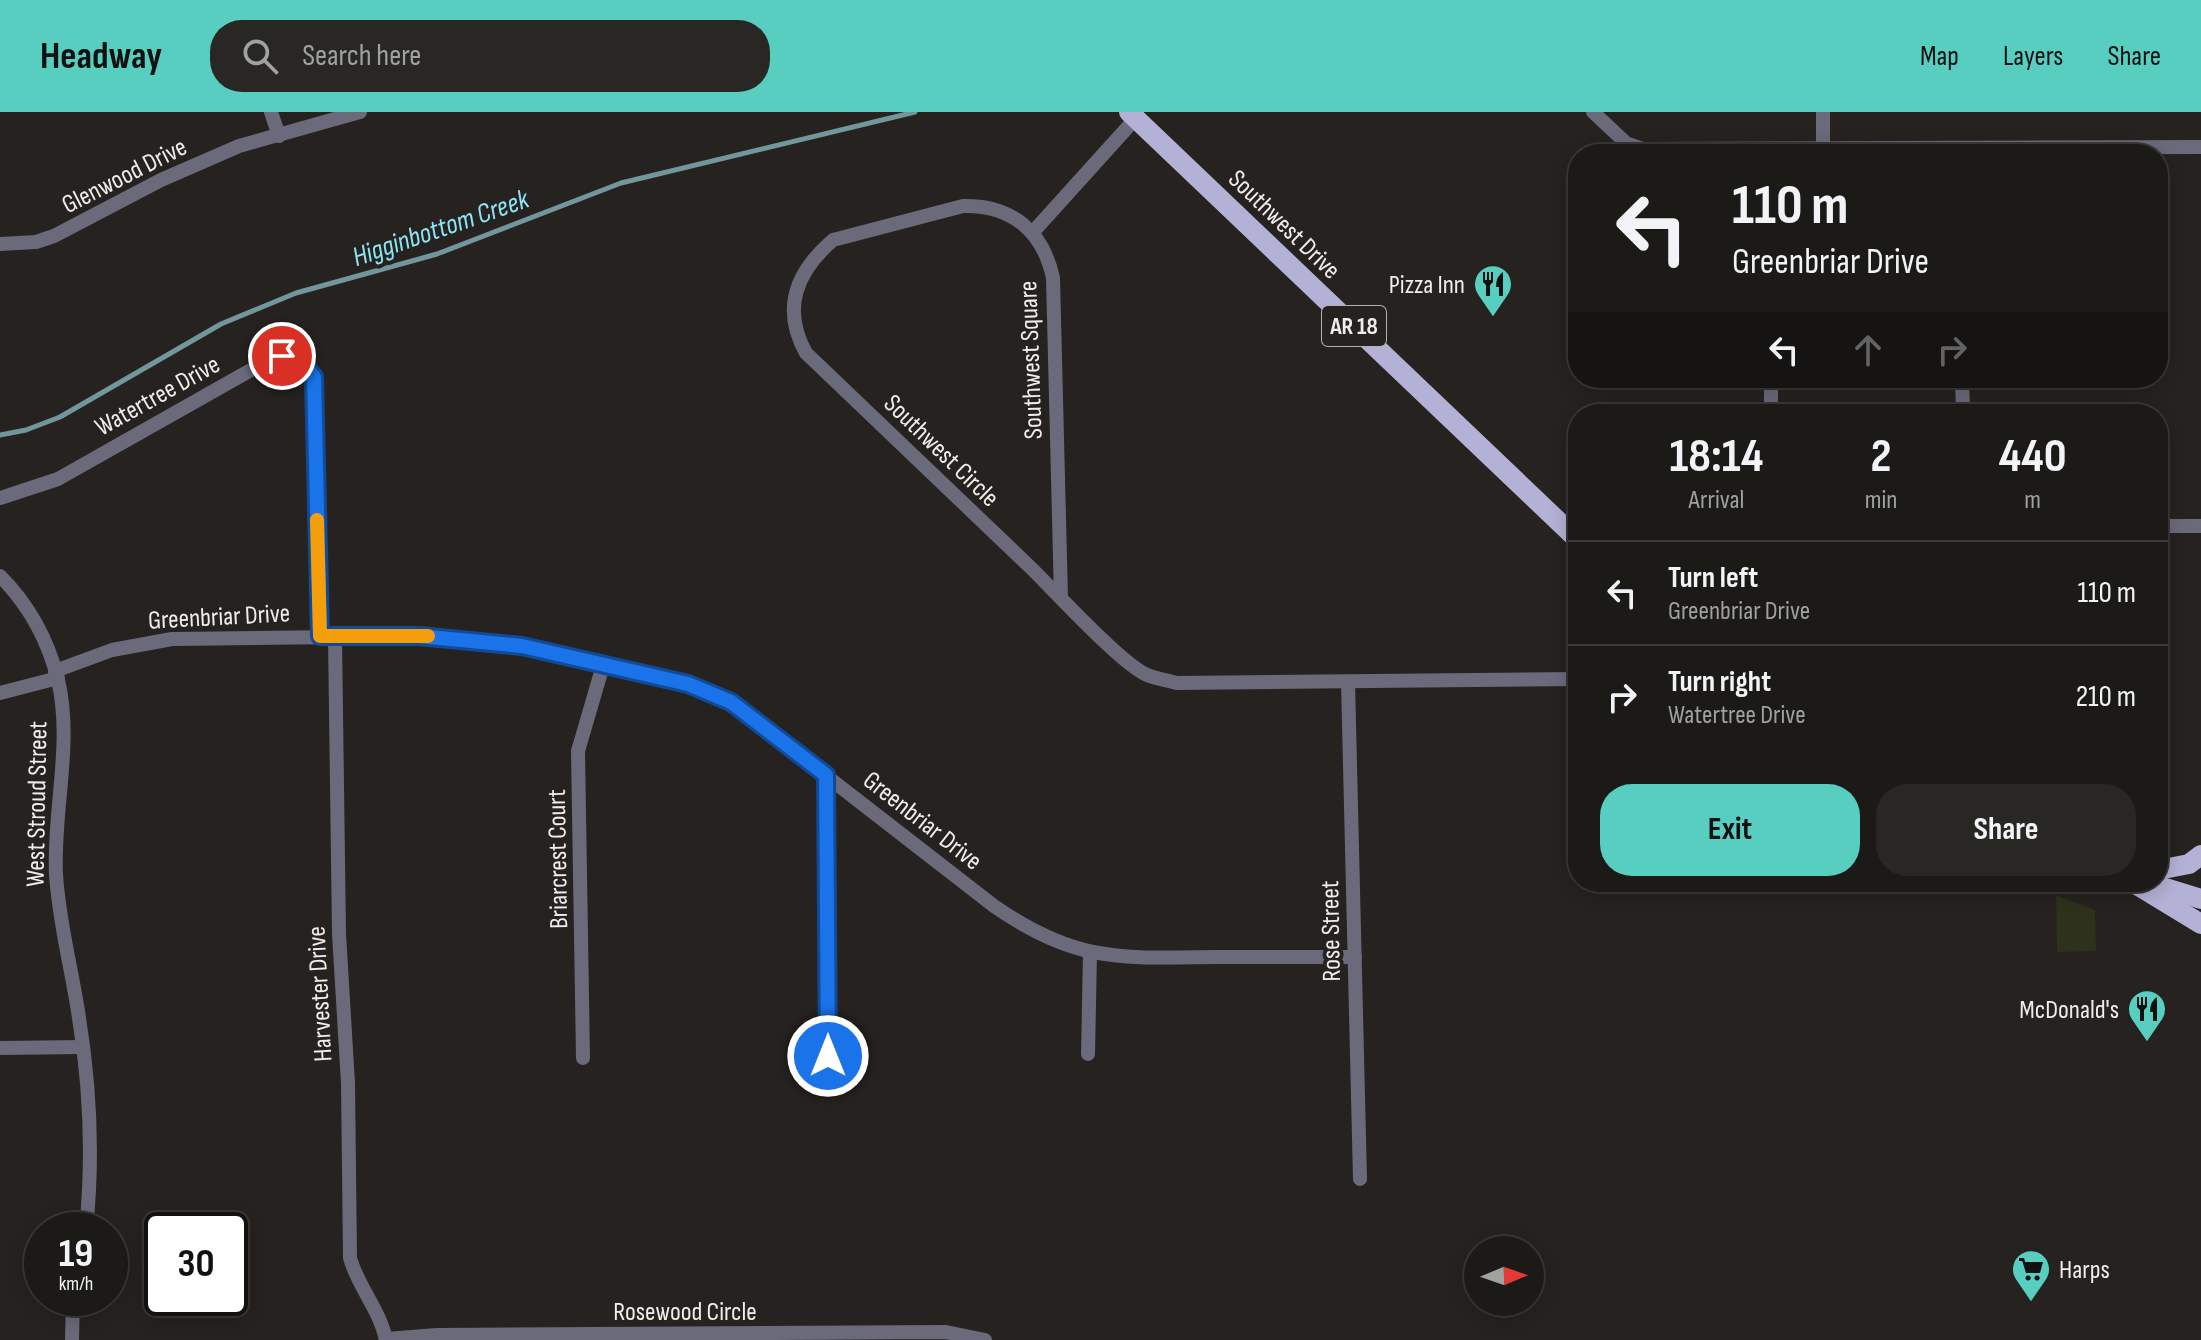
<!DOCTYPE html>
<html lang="en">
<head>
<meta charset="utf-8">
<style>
	:root { --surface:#1c1a17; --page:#292724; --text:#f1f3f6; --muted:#a0a1a1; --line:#3a3836; --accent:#58cec0 }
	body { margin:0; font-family:"Sofia Sans Condensed",sans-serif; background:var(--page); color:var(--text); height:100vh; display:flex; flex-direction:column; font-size:30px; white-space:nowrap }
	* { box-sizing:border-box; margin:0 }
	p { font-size:26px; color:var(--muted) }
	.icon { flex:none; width:44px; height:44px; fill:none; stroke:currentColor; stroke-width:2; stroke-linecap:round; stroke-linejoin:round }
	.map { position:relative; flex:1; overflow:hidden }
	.details { position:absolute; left:1568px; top:292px; width:600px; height:488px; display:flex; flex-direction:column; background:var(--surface); border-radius:32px; box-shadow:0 4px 20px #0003,0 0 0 2px var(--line) }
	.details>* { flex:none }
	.banner { position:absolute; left:1568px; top:32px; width:600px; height:244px; border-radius:32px; box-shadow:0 4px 20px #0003,0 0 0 2px var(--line); background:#1c1a17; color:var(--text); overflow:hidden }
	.needle { width:52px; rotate:88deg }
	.tools { position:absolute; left:1464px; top:1124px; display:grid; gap:16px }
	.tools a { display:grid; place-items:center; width:80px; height:80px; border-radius:50%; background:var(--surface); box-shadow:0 4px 20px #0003,0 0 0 2px var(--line); font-size:40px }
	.speed { position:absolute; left:24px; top:1100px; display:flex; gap:16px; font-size:40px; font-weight:700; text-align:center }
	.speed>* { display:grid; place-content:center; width:104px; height:104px; border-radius:50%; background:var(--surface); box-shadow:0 4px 20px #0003,0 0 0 2px var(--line); line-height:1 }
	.speed small { font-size:20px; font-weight:400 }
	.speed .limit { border:4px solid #111; border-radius:12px; background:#fff; color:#111 }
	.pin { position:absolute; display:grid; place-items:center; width:68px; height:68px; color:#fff; margin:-34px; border:4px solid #fff; border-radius:50%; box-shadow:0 2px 8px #0007 }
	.me { position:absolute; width:88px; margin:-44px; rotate:0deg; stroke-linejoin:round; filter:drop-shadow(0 0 6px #0008) }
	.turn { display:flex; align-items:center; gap:28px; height:168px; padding:0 32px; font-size:36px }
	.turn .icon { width:104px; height:104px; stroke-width:2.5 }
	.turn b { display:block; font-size:56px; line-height:68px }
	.lanes { display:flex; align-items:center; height:76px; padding:0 32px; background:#0003; justify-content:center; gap:40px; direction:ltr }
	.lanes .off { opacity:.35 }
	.eta { display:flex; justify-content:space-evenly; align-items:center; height:136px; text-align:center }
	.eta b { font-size:48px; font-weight:700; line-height:56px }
	.cta { display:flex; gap:16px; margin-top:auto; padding:16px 32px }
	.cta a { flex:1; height:92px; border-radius:32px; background:var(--accent); color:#111; font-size:32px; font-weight:700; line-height:92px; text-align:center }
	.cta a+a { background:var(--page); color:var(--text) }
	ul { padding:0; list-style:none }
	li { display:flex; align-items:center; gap:24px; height:104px; padding:0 32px; border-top:2px solid var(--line) }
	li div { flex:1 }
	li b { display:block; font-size:30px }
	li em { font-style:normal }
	header { display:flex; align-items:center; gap:48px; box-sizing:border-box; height:112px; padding:0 40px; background:var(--accent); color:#111 }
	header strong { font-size:38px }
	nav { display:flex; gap:44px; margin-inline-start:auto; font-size:28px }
	.search { width:560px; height:72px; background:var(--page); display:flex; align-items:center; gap:20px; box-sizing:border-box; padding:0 28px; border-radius:32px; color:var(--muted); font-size:30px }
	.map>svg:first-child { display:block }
	.green { fill:#2e321b }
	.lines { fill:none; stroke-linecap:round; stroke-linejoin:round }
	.stream { stroke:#71969c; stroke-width:5 }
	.street { stroke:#6a6a7b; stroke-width:14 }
	.primary { stroke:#b3b1d5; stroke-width:20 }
	.route-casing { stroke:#114b97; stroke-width:20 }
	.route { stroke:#1a73e8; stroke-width:14 }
	.slow { stroke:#f59e0b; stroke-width:14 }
	.labels { text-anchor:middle; stroke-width:8; stroke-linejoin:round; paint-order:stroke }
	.shield { fill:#26221f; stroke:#b3b0ae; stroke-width:2 }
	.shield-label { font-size:24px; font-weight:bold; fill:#f0edeb }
	.street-label { font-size:26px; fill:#f0edeb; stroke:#26221f }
	.poi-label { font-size:26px; fill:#f0edeb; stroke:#26221f; text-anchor:end }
	.water-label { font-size:28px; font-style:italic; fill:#8ce5f6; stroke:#26221f }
</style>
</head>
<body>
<header>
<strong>Headway</strong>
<div class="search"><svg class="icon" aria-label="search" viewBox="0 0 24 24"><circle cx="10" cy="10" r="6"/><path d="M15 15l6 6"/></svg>Search here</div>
<nav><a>Map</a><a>Layers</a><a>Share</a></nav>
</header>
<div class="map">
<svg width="2201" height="1228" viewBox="0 0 2201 1228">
	<rect width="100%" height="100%" fill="#26221f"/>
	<!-- green -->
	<polygon class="green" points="2056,783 2095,798 2096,839 2057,840"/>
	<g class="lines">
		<!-- stream -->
		<polyline class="stream" points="0,323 26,318 60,305 221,212 296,181 437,142 621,71 915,0"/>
		<!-- street -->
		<g class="street">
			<polyline points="271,0 279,24"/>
			<polyline points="1593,0 1626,31 1643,37 2201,35"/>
			<polyline points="1823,0 1823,36"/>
			<polyline points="1033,120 1136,6"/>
			<polyline points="0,132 36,130 54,124 161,68 239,34 360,0"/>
			<polyline points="1771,266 1771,291"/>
			<polyline points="1962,266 1963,299"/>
			<polyline points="0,386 58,367 265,250 282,244 300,247 314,265 320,524"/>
			<polyline points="2158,414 2201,414"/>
			<path d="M 0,464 C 29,493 48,528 58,568 C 73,631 53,698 56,762 C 59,812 72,857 79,906 C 90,974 93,1049 86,1118"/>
			<path d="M 1061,486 L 1053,166 C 1043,119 1012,93 963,94 L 833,128 C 797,159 781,196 806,241 L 1029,454 C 1053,477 1121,552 1147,563 C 1157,567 1167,568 1177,571 L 1578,567"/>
			<path d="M 335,525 L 339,822 L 348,971 L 350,1146 C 358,1175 380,1198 386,1228"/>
			<path d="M 55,559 L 112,538 L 172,527 L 419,524 L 522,534 L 604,550 L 688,572 L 731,590 L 994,794 C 1076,851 1120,846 1214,845 C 1261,845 1308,845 1355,845"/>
			<polyline points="1348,570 1360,1067"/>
			<polyline points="0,581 58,566"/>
			<polyline points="826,663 828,944"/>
			<polyline points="0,936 83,935"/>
			<polyline points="1088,942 1090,841"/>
			<polyline points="583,946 578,639 604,550"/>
			<polyline points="386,1227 437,1223 946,1220 985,1228"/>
			<polyline points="72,1228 73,1186"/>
		</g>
		<!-- primary -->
		<g class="primary">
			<polyline points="1129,0 1578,428"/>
			<polyline points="2158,758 2189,752 2201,743"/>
			<polyline points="2132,770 2201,812"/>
			<polyline points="2146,770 2201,787"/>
		</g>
	</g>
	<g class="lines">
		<defs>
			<polyline id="route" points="282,244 300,247 314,265 320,524 419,524 522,534 688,572 731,590 826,663 828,944"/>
		</defs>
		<!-- route casing -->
		<use href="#route" class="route-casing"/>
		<!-- route -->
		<use href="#route" class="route"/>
		<!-- slow -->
		<polyline class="slow" points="317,408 320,524 428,524"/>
	</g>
	<!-- icons -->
	<defs>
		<symbol id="restaurant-pin" viewBox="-11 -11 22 30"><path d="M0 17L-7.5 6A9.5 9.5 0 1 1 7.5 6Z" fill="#58cec0" stroke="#26221f"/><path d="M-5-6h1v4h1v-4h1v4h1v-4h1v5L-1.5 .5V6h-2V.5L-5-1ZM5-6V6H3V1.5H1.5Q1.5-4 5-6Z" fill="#111"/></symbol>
		<symbol id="supermarket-pin" viewBox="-11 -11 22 30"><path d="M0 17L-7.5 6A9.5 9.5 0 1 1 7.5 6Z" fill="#58cec0" stroke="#26221f"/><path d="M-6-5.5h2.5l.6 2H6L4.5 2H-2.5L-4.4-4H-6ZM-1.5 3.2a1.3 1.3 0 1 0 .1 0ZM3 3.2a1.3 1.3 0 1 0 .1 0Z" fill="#111"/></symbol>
	</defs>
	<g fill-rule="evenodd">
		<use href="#restaurant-pin" x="1471" y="150" width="44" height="60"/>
		<use href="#restaurant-pin" x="2125" y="875" width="44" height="60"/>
		<use href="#supermarket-pin" x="2009" y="1135" width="44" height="60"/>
	</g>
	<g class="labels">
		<!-- shield labels -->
		<rect class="shield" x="1322" y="194" width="64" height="40" rx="6"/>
		<g class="shield-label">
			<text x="1354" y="222">AR 18</text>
		</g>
		<!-- street labels -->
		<g class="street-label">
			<text transform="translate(124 63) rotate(-27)" y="9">Glenwood Drive</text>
			<text transform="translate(1285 112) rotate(44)" y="9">Southwest Drive</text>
			<text transform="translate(1030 248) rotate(-92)" y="9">Southwest Square</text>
			<text transform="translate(157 283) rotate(-29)" y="9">Watertree Drive</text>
			<text transform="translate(942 338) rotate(44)" y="9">Southwest Circle</text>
			<text transform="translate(219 504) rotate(-3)" y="9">Greenbriar Drive</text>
			<text transform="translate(36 692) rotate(-89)" y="9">West Stroud Street</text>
			<text transform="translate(923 708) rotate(38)" y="9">Greenbriar Drive</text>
			<text transform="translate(557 747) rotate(-91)" y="9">Briarcrest Court</text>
			<text transform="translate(1330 819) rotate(-91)" y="9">Rose Street</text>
			<text transform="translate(319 882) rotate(-93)" y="9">Harvester Drive</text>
			<text x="685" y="1208">Rosewood Circle</text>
		</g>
		<!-- poi labels -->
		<g class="poi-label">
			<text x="1465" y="181">Pizza Inn</text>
			<text x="2119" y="906">McDonald's</text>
			<text x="2059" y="1166" text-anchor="start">Harps</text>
		</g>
		<!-- water labels -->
		<g class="water-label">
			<text transform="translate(440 115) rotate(-19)" y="10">Higginbottom Creek</text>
		</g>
	</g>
</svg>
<div class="tools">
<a><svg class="needle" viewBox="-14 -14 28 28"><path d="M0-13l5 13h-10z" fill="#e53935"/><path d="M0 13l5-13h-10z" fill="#a0a1a1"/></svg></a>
</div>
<div class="speed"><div>19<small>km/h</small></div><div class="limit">30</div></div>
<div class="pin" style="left:282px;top:244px;background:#d93025"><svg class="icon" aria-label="arrive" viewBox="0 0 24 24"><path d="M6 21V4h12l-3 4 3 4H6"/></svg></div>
<svg class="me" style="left:828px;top:944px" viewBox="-20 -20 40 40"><circle r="17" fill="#1a73e8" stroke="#fff" stroke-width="3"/><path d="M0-11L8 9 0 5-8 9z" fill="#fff"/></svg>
<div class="banner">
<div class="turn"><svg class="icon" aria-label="left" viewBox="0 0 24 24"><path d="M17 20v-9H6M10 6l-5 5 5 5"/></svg><div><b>110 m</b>Greenbriar Drive</div></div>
<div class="lanes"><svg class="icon" aria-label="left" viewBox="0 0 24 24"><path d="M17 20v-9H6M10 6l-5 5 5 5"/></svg><svg class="icon off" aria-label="ahead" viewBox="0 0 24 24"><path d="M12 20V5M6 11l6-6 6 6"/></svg><svg class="icon off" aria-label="right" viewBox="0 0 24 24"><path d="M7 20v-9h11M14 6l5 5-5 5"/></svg></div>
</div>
<section class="details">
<div class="eta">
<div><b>18:14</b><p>Arrival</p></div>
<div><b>2</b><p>min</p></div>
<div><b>440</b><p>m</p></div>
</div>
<ul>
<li><svg class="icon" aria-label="left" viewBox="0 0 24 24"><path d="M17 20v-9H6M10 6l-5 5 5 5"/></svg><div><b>Turn left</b><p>Greenbriar Drive</p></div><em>110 m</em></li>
<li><svg class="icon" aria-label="right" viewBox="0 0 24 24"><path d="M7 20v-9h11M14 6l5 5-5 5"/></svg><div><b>Turn right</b><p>Watertree Drive</p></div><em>210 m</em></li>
</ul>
<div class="cta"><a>Exit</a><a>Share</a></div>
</section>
</div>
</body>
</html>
